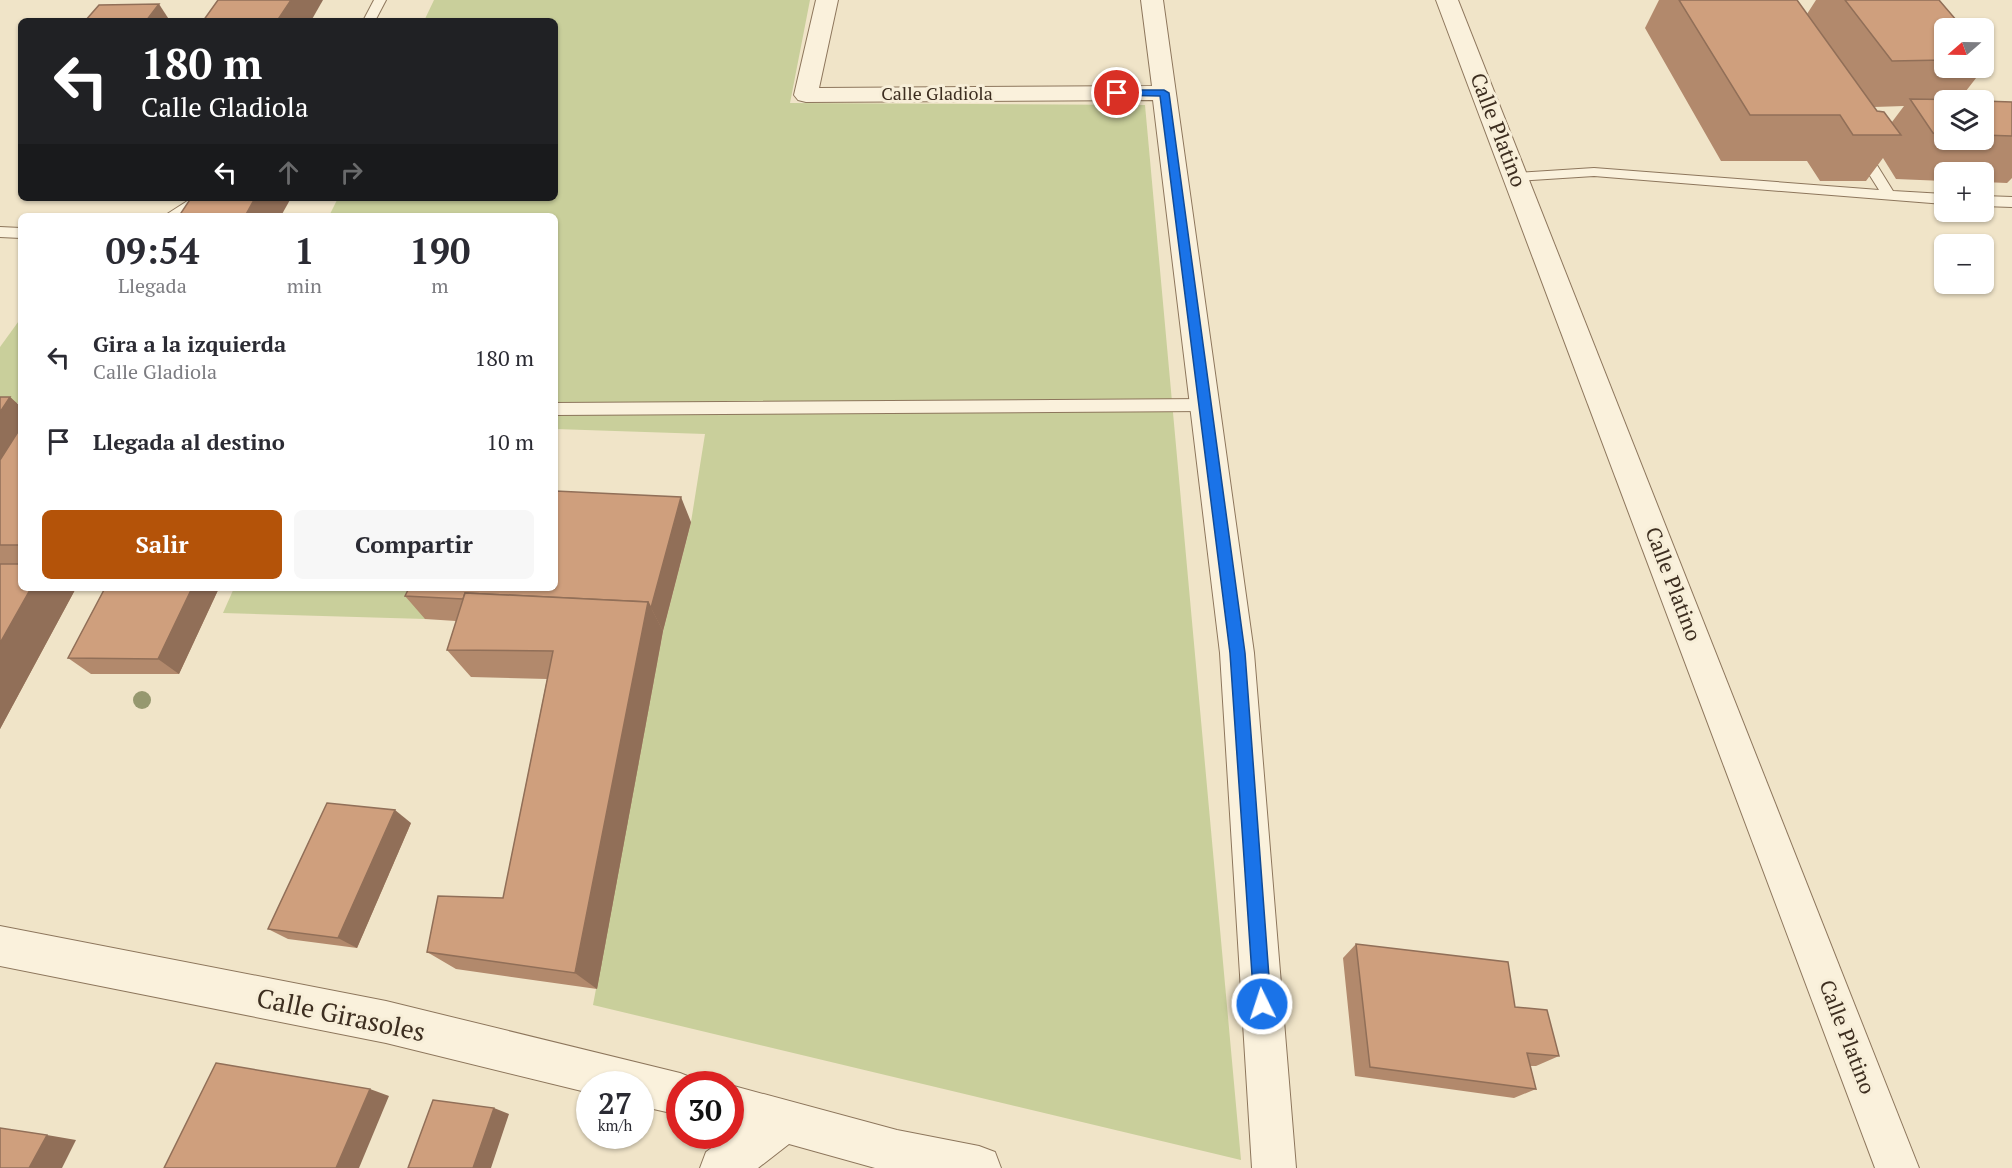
<!DOCTYPE html>
<html lang="es">
<head>
<meta charset="utf-8">
<style>
	:root { --surface:#fff; --page:#f7f7f7; --text:#2b2b33; --muted:#7c7c81; --accent:#b45309 }
	body { margin:0; font-family:"PT Serif",serif; background:var(--page); color:var(--text); height:100vh; display:flex; flex-direction:column; font-size:22px; white-space:nowrap }
	* { box-sizing:border-box; margin:0 }
	p { font-size:20px; color:var(--muted) }
	.icon { flex:none; width:33px; height:33px; fill:none; stroke:currentColor; stroke-width:2; stroke-linecap:round; stroke-linejoin:round }
	.map { position:relative; flex:1; overflow:hidden }
	.panel { position:absolute; left:18px; top:213px; width:540px; height:378px; display:flex; flex-direction:column; background:var(--surface); border-radius:9px; box-shadow:0 2px 4px #0004 }
	.panel>* { flex:none }
	.hud { position:absolute; left:18px; top:18px; width:540px; height:183px; border-radius:9px; box-shadow:0 2px 4px #0004; background:#202124; color:#fff; overflow:hidden }
	.needle { width:39px; rotate:250deg }
	.fabs { position:absolute; left:1934px; top:18px; display:grid; gap:12px }
	.fabs a { display:grid; place-items:center; width:60px; height:60px; border-radius:9px; background:var(--surface); box-shadow:0 2px 4px #0004; font-size:30px }
	.speed { position:absolute; left:576px; top:1071px; display:flex; gap:12px; font-size:30px; font-weight:700; text-align:center }
	.speed>* { display:grid; place-content:center; width:78px; height:78px; border-radius:50%; background:var(--surface); box-shadow:0 2px 4px #0004; line-height:1 }
	.speed small { font-size:15px; font-weight:400 }
	.speed .limit { border:9px solid #d22; background:#fff; color:#111 }
	.pin { position:absolute; display:grid; place-items:center; width:51px; height:51px; color:#fff; margin:-26px; border:3px solid #fff; border-radius:50%; box-shadow:0 2px 6px #0007 }
	.me { position:absolute; width:66px; margin:-33px; rotate:356deg; stroke-linejoin:round; filter:drop-shadow(0 0 4px #0008) }
	.turn { display:flex; align-items:center; gap:21px; height:126px; padding:0 24px; font-size:27px }
	.turn .icon { width:78px; height:78px; stroke-width:2.5 }
	.turn b { display:block; font-size:42px; line-height:51px }
	.lanes { display:flex; align-items:center; height:57px; padding:0 24px; background:#0003; justify-content:center; gap:30px; direction:ltr }
	.lanes .off { opacity:.35 }
	.eta { display:flex; justify-content:space-evenly; align-items:center; height:102px; text-align:center }
	.eta b { font-size:36px; font-weight:700; line-height:42px }
	.button { display:flex; gap:12px; margin-top:auto; padding:12px 24px }
	.button a { flex:1; height:69px; border-radius:9px; background:var(--accent); color:#fff; font-size:24px; font-weight:700; line-height:69px; text-align:center }
	.button a+a { background:var(--page); color:var(--text) }
	ul { padding:0; list-style:none }
	li { display:flex; align-items:center; gap:18px; height:84px; padding:0 24px }
	li div { flex:1 }
	li b { display:block; font-size:22px }
	li em { font-style:normal }
	.map>svg:first-child { display:block }
	.green { fill:#c9cf9b }
	.lines { fill:none; stroke-linecap:round; stroke-linejoin:round }
	.service-casing { stroke:#8d765c; stroke-width:2 }
	.minor-casing { stroke:#8d765c; stroke-width:2 }
	.service { fill:#faf1dc; fill-rule:evenodd }
	.minor { fill:#faf1dc; fill-rule:evenodd }
	.tree { fill:#96986f }
	.wall { fill:#b2896c; fill-rule:evenodd }
	.shaded-wall { fill:#916f58 }
	.building { fill:#cf9f7d; stroke:#916f58; stroke-width:1.5 }
	.route { fill:#1a73e8; stroke:#114b97; stroke-width:1.5 }
	.labels { text-anchor:middle; stroke-width:6; stroke-linejoin:round; paint-order:stroke }
	.far-street-label { font-size:18px; fill:#3d2e20; stroke:#f7eed8 }
	.street-label { font-size:21px; fill:#3d2e20; stroke:#f7eed8 }
	.near-street-label { font-size:26px; fill:#3d2e20; stroke:#f7eed8 }
</style>
</head>
<body>
<div class="map">
<svg width="2012" height="1168" viewBox="0 0 2012 1168">
	<rect width="100%" height="100%" fill="#f0e4c8"/>
	<!-- green -->
	<g class="green">
		<polygon points="434,0 810,0 790,103 1145,105 1241,1160 593,1005 663,631 691,522 705,434 555,429 555,216 329,216 338,198 555,198 555,21 424,21"/>
		<polygon points="21,318 21,403 0,403 0,347"/>
		<polygon points="234,588 438,588 425,619 223,613"/>
	</g>
	<g class="lines">
		<defs>
			<g id="service">
				<polygon points="374,0 386,0 375,21 363,21"/>
				<polygon points="1862,148 1867,149 1893,191 1944,194 1944,204 1594,176 1516,181 1509,177 1516,173 1594,168 1879,190 1855,152"/>
				<polygon points="1983,196 2012,197 2012,207 1983,206"/>
				<polygon points="192,198 209,198 182,216 164,216"/>
				<polygon points="0,227 21,228 21,238 0,237"/>
				<polygon points="1206,399 1212,401 1214,405 1212,409 1206,411 555,415 555,403"/>
			</g>
			<g id="minor">
				<polygon points="816,0 838,0 819,88 1152,86 1141,0 1163,0 1254,653 1296,1168 1252,1168 1220,653 1153,100 806,102 798,100 794,95"/>
				<polygon points="1436,0 1458,0 1919,1168 1875,1168"/>
				<polygon points="0,926 386,1001 680,1073 695,1079 698,1084 680,1084 680,1115 640,1106 640,1084 590,1084 590,1093 386,1043 0,966"/>
				<polygon points="730,1085 897,1130 979,1146 995,1152 1001,1168 875,1168 789,1144 758,1168 700,1168 706,1152 737,1129 730,1128"/>
			</g>
		</defs>
		<!-- service casing -->
		<use href="#service" class="service-casing"/>
		<!-- minor casing -->
		<use href="#minor" class="minor-casing"/>
		<!-- service -->
		<use href="#service" class="service"/>
		<!-- minor -->
		<use href="#minor" class="minor"/>
	</g>
	<!-- trees -->
	<circle class="tree" cx="142" cy="700" r="9"/>
	<!-- wall -->
	<g class="wall">
		<path d="M 1659,0 L 1797,0 L 1807,14 L 1816,0 L 1939,0 L 1944,28 L 1944,68 L 1983,68 L 1983,51 L 1990,60 L 1959,100 L 1944,100 L 1944,140 L 1983,140 L 1983,101 L 2012,102 L 2012,178 L 2007,183 L 1983,182 L 1983,172 L 1944,172 L 1944,181 L 1896,179 L 1883,158 L 1866,181 L 1820,181 L 1807,161 L 1721,161 L 1645,28 ZM 1904,106 L 1892,122 L 1877,111 L 1874,107 Z"/>
		<polygon points="0,397 10,397 21,407 21,588 76,588 0,729"/>
		<polygon points="691,522 663,631 597,989 456,969 427,952 503,898 547,679 471,677 447,650 456,621 425,619 405,596"/>
		<polygon points="105,588 219,588 179,674 91,674 68,658"/>
		<polygon points="411,823 357,948 288,939 268,929"/>
		<polygon points="1356,944 1515,1007 1559,1056 1536,1066 1530,1066 1536,1089 1514,1098 1355,1076 1343,958"/>
	</g>
	<!-- shaded-wall -->
	<g class="shaded-wall">
		<polygon points="291,0 323,0 311,21 277,21"/>
		<polygon points="159,4 170,21 146,21"/>
		<polygon points="255,198 291,198 281,216 245,216"/>
		<polygon points="10,397 21,407 21,431 0,460 0,412"/>
		<polygon points="681,497 691,522 663,631 651,608"/>
		<polygon points="31,588 76,588 0,729 0,643"/>
		<polygon points="192,588 219,588 179,674 158,659"/>
		<polygon points="648,602 663,631 597,989 575,973"/>
		<polygon points="395,810 411,823 357,948 338,938"/>
		<polygon points="370,1089 389,1096 359,1168 336,1168"/>
		<polygon points="494,1108 509,1114 491,1168 473,1168"/>
		<polygon points="47,1135 76,1140 62,1168 29,1168"/>
	</g>
	<!-- building -->
	<g class="building">
		<polygon points="218,0 291,0 277,21 203,21"/>
		<polygon points="1679,0 1797,0 1877,111 1884,112 1901,135 1853,135 1840,115 1750,115"/>
		<polygon points="1845,0 1939,0 1963,28 1944,28 1944,60 1892,61"/>
		<polygon points="159,4 146,21 85,21 99,5"/>
		<polygon points="1983,51 1990,60 1983,60"/>
		<polygon points="1910,99 1975,100 1944,100 1944,134 1933,133"/>
		<polygon points="1983,101 2012,102 2012,136 1983,135"/>
		<polygon points="191,198 255,198 245,216 179,216"/>
		<polygon points="0,397 10,397 0,412"/>
		<polygon points="21,427 21,545 0,545 0,460"/>
		<polygon points="555,491 681,497 651,608 648,602 465,593 463,599 405,596 409,588 555,588"/>
		<polygon points="0,564 21,564 21,588 31,588 0,643"/>
		<polygon points="105,588 192,588 158,659 68,658"/>
		<polygon points="465,593 648,602 575,973 427,952 438,896 503,898 553,651 447,650"/>
		<polygon points="327,803 395,810 338,938 268,929"/>
		<polygon points="1356,944 1508,962 1515,1007 1547,1010 1559,1056 1527,1053 1536,1089 1370,1067"/>
		<polygon points="216,1063 370,1089 336,1168 164,1168"/>
		<polygon points="433,1100 494,1108 473,1168 408,1168"/>
		<polygon points="0,1128 47,1135 29,1168 0,1168"/>
	</g>
	<!-- route -->
	<polygon class="route" points="1117,90 1164,90 1169,93 1245,653 1271,1004 1268,1010 1262,1013 1256,1010 1254,1004 1230,653 1160,96 1113,95 1113,91"/>
	<g class="labels">
		<!-- far-street labels -->
		<g class="far-street-label">
			<text x="937" y="100">Calle Gladiola</text>
		</g>
		<!-- street labels -->
		<g class="street-label">
			<text transform="translate(1498 130) rotate(69)" y="7">Calle Platino</text>
			<text transform="translate(1673 584) rotate(69)" y="7">Calle Platino</text>
			<text transform="translate(1847 1037) rotate(69)" y="7">Calle Platino</text>
		</g>
		<!-- near-street labels -->
		<g class="near-street-label">
			<text transform="translate(341 1015) rotate(12)" y="9">Calle Girasoles</text>
		</g>
	</g>
</svg>
<div class="fabs">
<a><svg class="needle" viewBox="-14 -14 28 28"><path d="M0-13l5 13h-10z" fill="#e53935"/><path d="M0 13l5-13h-10z" fill="#7c7c81"/></svg></a>
<a><svg class="icon" aria-label="layers" viewBox="0 0 24 24"><path d="M12 4l9 5-9 5-9-5zM3 14l9 5 9-5"/></svg></a>
<a>+</a>
<a>−</a>
</div>
<div class="speed"><div>27<small>km/h</small></div><div class="limit">30</div></div>
<div class="pin" style="left:1117px;top:93px;background:#d93025"><svg class="icon" aria-label="arrive" viewBox="0 0 24 24"><path d="M6 21V4h12l-3 4 3 4H6"/></svg></div>
<svg class="me" style="left:1262px;top:1004px" viewBox="-20 -20 40 40"><circle r="17" fill="#1a73e8" stroke="#fff" stroke-width="3"/><path d="M0-11L8 9 0 5-8 9z" fill="#fff"/></svg>
<div class="hud">
<div class="turn"><svg class="icon" aria-label="left" viewBox="0 0 24 24"><path d="M17 20v-9H6M10 6l-5 5 5 5"/></svg><div><b>180 m</b>Calle Gladiola</div></div>
<div class="lanes"><svg class="icon" aria-label="left" viewBox="0 0 24 24"><path d="M17 20v-9H6M10 6l-5 5 5 5"/></svg><svg class="icon off" aria-label="ahead" viewBox="0 0 24 24"><path d="M12 20V5M6 11l6-6 6 6"/></svg><svg class="icon off" aria-label="right" viewBox="0 0 24 24"><path d="M7 20v-9h11M14 6l5 5-5 5"/></svg></div>
</div>
<section class="panel">
<div class="eta">
<div><b>09:54</b><p>Llegada</p></div>
<div><b>1</b><p>min</p></div>
<div><b>190</b><p>m</p></div>
</div>
<ul>
<li><svg class="icon" aria-label="left" viewBox="0 0 24 24"><path d="M17 20v-9H6M10 6l-5 5 5 5"/></svg><div><b>Gira a la izquierda</b><p>Calle Gladiola</p></div><em>180 m</em></li>
<li><svg class="icon" aria-label="arrive" viewBox="0 0 24 24"><path d="M6 21V4h12l-3 4 3 4H6"/></svg><div><b>Llegada al destino</b></div><em>10 m</em></li>
</ul>
<div class="button"><a>Salir</a><a>Compartir</a></div>
</section>
</div>
</body>
</html>
